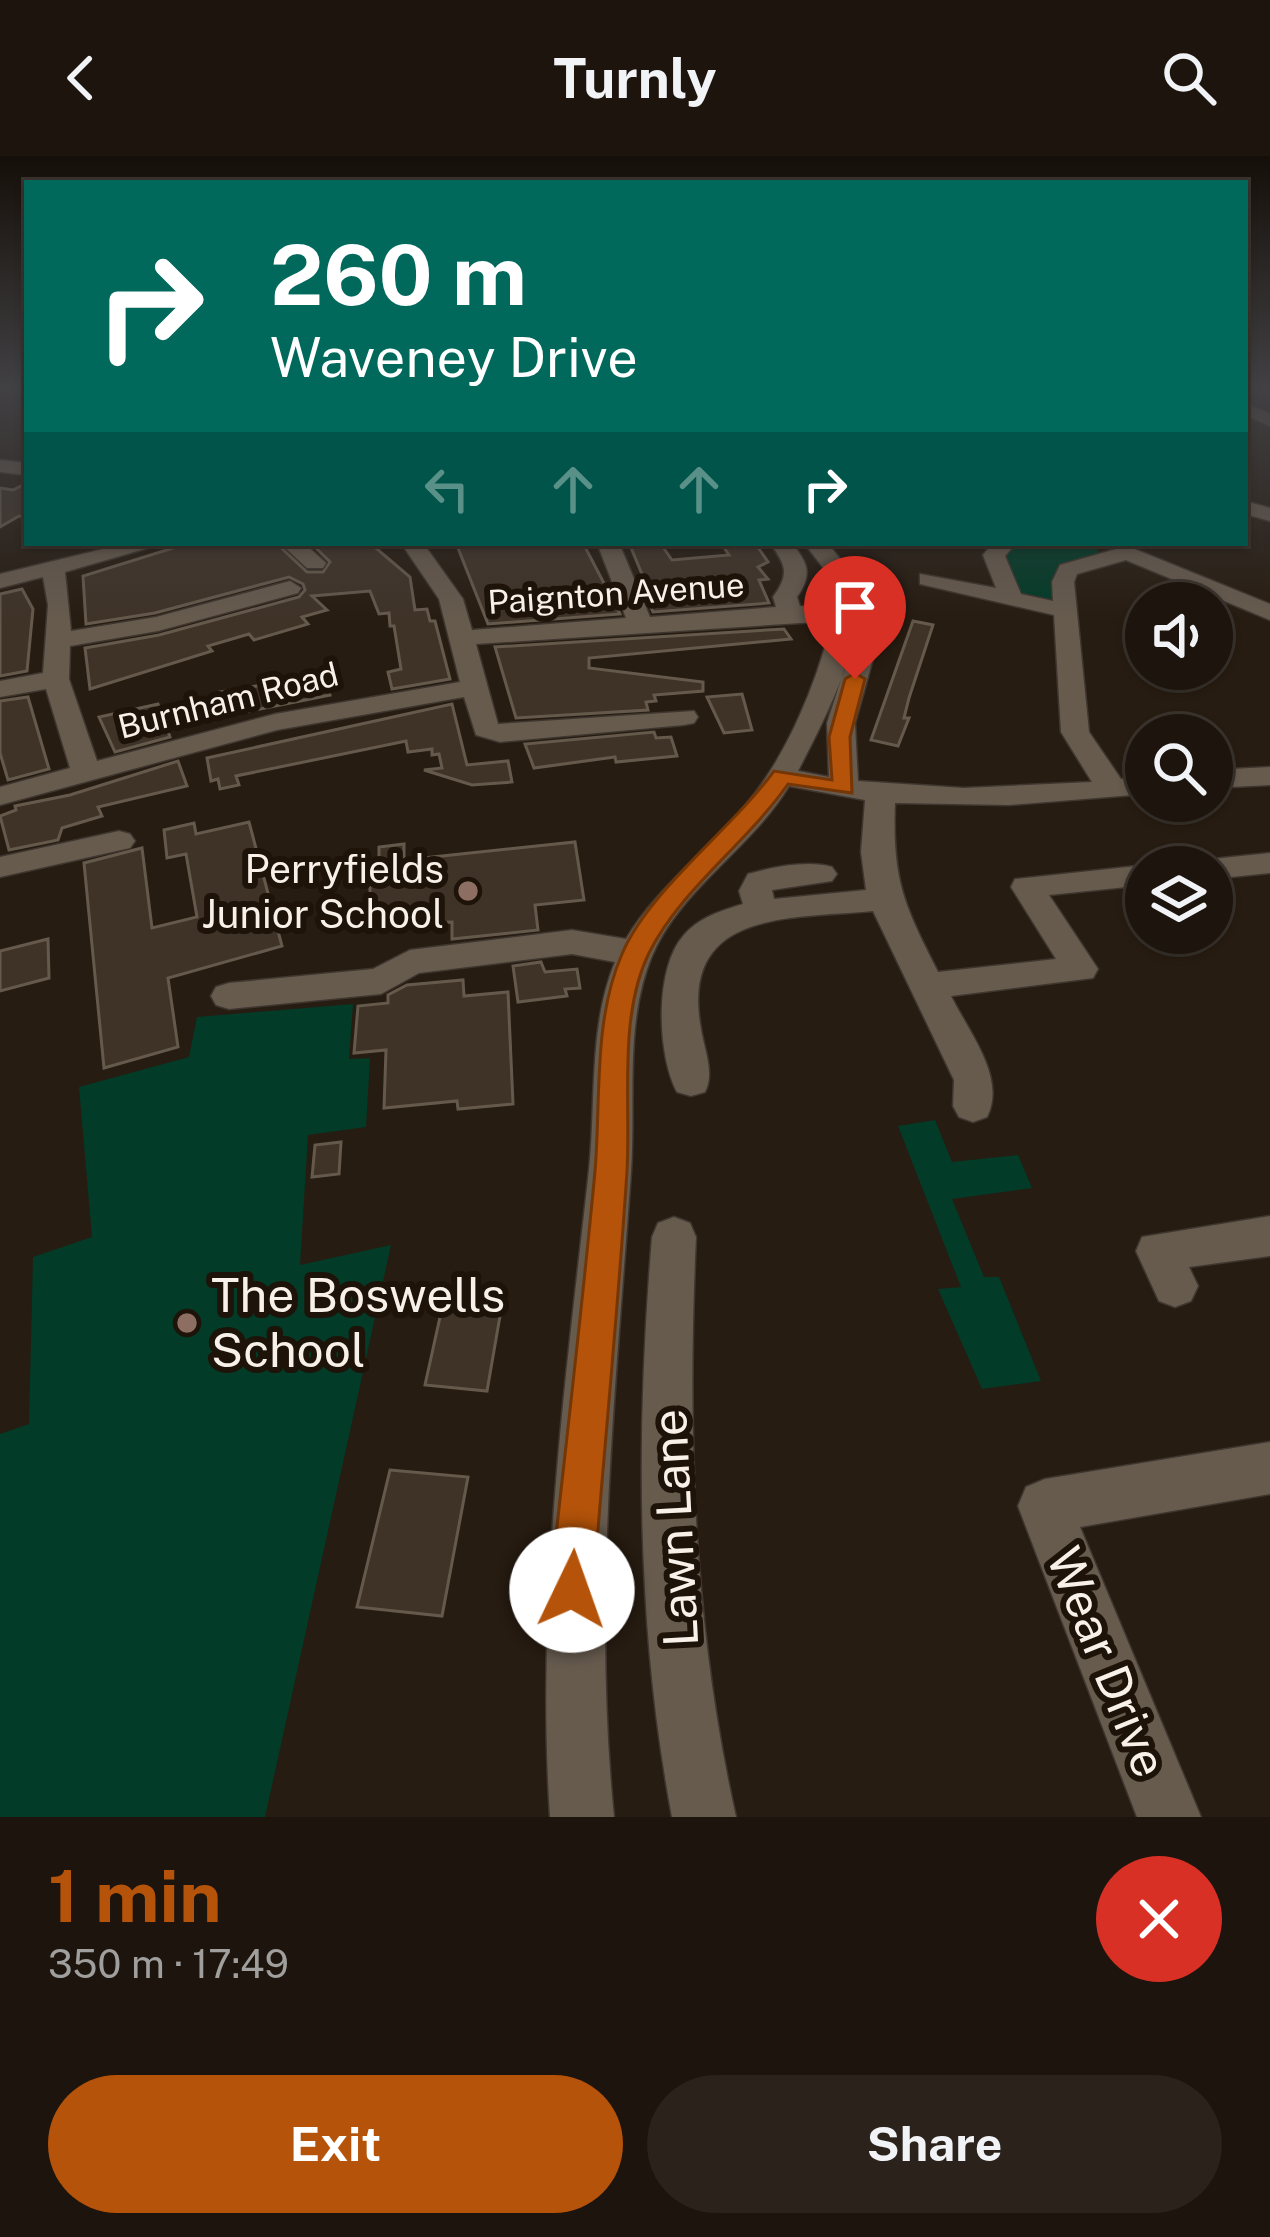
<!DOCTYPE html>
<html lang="en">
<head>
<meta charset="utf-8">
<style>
	:root { --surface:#1d150d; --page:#2a221b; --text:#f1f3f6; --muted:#a09f9d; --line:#3b342e; --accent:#b45309 }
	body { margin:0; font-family:"Public Sans",sans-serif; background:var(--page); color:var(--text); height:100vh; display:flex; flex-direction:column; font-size:45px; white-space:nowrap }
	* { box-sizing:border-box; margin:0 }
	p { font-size:39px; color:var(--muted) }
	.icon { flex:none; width:66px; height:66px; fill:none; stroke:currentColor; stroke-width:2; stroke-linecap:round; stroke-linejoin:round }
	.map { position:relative; height:1661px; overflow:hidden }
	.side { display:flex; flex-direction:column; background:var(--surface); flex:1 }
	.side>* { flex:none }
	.guide { position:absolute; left:24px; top:24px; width:1224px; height:366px; border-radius:0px; box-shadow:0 3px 9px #0004,0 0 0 3px var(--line); background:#00695c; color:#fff; overflow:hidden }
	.tools { position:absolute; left:1125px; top:426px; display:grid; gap:24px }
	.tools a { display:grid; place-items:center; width:108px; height:108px; border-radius:50%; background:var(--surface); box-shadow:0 3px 9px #0004,0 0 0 3px var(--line); font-size:60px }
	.pin { position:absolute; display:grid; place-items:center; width:102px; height:102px; color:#fff; margin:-123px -51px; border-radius:50% 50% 50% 0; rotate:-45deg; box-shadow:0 0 12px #0007 }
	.pin .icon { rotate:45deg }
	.me { position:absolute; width:132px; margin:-66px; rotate:3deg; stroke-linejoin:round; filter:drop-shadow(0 0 9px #0008) }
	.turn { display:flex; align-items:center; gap:42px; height:252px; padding:0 48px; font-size:54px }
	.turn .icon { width:156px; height:156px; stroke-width:2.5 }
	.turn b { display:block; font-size:84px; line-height:102px }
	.lanes { display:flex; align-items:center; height:114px; padding:0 48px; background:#0003; justify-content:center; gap:60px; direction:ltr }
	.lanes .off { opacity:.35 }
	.round { display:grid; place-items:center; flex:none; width:126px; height:126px; border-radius:63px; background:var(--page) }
	.head { display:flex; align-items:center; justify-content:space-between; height:204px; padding:0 48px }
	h1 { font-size:72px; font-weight:700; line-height:90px; color:var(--accent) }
	.primary-button { display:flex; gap:24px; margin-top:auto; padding:24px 48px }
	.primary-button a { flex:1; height:138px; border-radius:72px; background:var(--accent); color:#fff; font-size:48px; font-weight:700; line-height:138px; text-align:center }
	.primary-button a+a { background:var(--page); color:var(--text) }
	header { display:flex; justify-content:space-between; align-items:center; height:156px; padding:0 48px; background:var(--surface); font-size:54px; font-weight:700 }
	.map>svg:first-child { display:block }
	.green { fill:#023b28 }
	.building { fill:#3f3328; stroke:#65594c; stroke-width:3 }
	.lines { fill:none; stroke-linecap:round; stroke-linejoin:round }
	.minor-casing { stroke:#3e362f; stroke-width:3 }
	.minor { fill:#675b4e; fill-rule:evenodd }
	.route { fill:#b45309; stroke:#753606; stroke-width:3 }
	.education-dot { fill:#8d6e63; stroke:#1d1308; stroke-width:4.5 }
	.labels { text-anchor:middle; stroke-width:12; stroke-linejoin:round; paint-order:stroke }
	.far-street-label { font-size:33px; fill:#f8f1e9; stroke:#1d1308 }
	.poi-label { font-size:39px; fill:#f8f1e9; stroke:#1d1308; text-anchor:end }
	.near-poi-label { font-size:48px; fill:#f8f1e9; stroke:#1d1308; text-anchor:start }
	.near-street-label { font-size:48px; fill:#f8f1e9; stroke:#1d1308 }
</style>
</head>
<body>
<header><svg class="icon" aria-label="back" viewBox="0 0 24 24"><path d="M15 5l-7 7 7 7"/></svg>Turnly<svg class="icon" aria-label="search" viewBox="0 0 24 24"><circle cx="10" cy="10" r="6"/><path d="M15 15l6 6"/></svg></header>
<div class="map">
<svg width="1270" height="1661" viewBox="0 0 1270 1661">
	<rect width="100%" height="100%" fill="#271c11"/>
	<!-- green -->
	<g class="green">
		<polygon points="1014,387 1087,387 1099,395 1048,445 1020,441 1003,395"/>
		<polygon points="353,848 349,903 370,902 366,971 308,979 300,1109 391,1089 265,1661 0,1661 0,1278 29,1268 33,1101 92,1081 79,931 189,901 197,861"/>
		<polygon points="935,964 952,1006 1018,999 1032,1032 952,1043 984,1121 999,1121 1041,1225 982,1233 938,1133 961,1131 898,970"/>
	</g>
	<!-- building -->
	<g class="building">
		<polygon points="27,327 27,361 19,360 0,371 0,332 13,334"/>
		<polygon points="189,387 276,387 307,416 323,416 330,406 311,387 370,387 410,421 415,454 427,453 430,465 435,465 450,523 392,533 388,516 401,513 394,470 390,470 389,457 379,458 370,435 312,440 327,454 302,461 308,468 254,484 249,478 208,490 212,495 90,533 85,492 159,479 299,441 305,434 303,428 289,421 155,457 86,468 83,420"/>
		<polygon points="456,387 583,387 620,458 488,468"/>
		<polygon points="629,387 660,387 672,404 729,399 721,387 755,387 768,406 758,411 768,423 759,424 769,447 653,456 649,447 654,447"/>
		<polygon points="22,433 33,453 27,515 0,520 0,438"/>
		<polygon points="913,465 933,469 909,542 904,562 909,562 898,590 871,584"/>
		<polygon points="784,473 791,483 589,502 589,512 703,526 703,535 654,539 656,545 646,546 648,554 516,562 495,491"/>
		<polygon points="323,519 330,539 225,560 220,536"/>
		<polygon points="742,538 752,574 724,577 707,541"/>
		<polygon points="28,541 49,613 8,624 0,597 0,545"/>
		<polygon points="158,548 170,581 115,596 99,561"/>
		<polygon points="452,548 467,609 508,605 512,626 472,629 424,614 442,612 439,598 432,599 432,593 408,596 406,585 236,620 239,629 220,633 218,623 211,625 207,602"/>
		<polygon points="654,576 656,582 671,581 677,600 616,606 615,601 534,612 525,588"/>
		<polygon points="178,605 187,630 98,651 102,660 62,672 58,684 9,694 0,660 16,654 15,650 70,639"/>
		<polygon points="249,666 282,790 168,822 178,891 104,912 84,707 142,692 152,772 197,761 186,698 167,702 164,674 194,667 196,678"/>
		<polygon points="575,686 584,744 535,749 538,774 452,783 452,766 370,769 370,708 379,707 379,691 404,688 404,704"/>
		<polygon points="48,783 49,822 0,835 0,795"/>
		<polygon points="541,806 545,816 577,813 580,832 565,833 567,840 518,846 513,810"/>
		<polygon points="463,824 464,840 508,836 513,948 458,953 457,945 384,952 386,894 354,897 358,850 388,847 388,839 407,829"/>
		<polygon points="341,986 339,1018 312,1021 315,989"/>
		<polygon points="446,1134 504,1137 487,1235 425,1229"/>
		<polygon points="390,1314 468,1321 442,1460 357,1451"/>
	</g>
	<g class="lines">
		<defs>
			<g id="minor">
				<polygon points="1245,247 1270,258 1270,270 1245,259"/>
				<polygon points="0,304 27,307 27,319 0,316"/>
				<polygon points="1245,345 1270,352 1270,365 1245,358"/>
				<path d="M 128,387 L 165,387 L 65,416 L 71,475 L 156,461 L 290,425 L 301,432 L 298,437 L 158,475 L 70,490 L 69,523 L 97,605 L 275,558 L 460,526 L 439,443 L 401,387 L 423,387 L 463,443 L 472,474 L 626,462 L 597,387 L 619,387 L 650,461 L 776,451 L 773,441 C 790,418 786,409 770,387 L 792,387 C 808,408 813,418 797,441 L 800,450 L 834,451 L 828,418 L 804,387 L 827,387 C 839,401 853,417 857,435 C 866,487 821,570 798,615 L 829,621 L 827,567 L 858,471 L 870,464 L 882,471 L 855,567 L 858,625 L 964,632 L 1092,626 L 1061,576 L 1054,459 L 920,428 L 920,418 L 996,432 L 983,399 L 993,387 L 1016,387 L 1005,400 L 1021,438 L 1053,445 L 1052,426 L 1060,409 L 1127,390 L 1270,448 L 1270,464 L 1126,404 L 1077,418 L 1074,426 L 1089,576 L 1121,623 L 1146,620 L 1146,638 L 1009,649 L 895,647 C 892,724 904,749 938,816 L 1056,803 L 1011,731 L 1015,723 L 1146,709 L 1155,711 L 1146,711 L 1146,729 L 1049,739 L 1098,813 L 1093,822 L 951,840 C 968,875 1007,922 987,961 L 973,966 L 959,961 L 953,950 L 954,924 L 873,755 C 790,763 679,753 701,873 C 704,893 715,917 705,936 L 691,940 L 677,936 C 657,899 654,812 684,779 C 700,761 720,755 743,748 L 739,735 L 748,718 C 773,711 808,704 832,711 L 837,718 L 832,725 L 772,734 L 774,743 L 866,734 L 861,696 L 865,644 L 789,630 C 752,692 680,733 652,800 C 624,868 636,944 631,1016 C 616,1233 592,1444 614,1661 L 550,1661 C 536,1446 564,1236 588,1023 C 597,951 587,874 615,806 L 572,798 L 419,817 L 381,838 L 229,853 L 216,849 L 211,840 L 216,831 L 229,827 L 373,813 L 410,794 L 572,774 L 626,783 C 657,731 706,697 744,651 C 787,600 816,529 832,465 L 476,488 L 498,568 L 694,555 L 698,561 L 694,567 L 684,569 L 500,586 L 476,579 L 464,541 L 277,574 L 0,649 L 0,631 L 70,612 L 46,533 L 0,541 L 0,525 L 43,517 L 48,449 L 43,421 L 0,432 L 0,418 Z"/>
				<polygon points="280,387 304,387 326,407 323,412 307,412"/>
				<polygon points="1270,611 1270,629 1212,632 1212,614"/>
				<polygon points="119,675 130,678 135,685 130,692 0,721 0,701"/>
				<polygon points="1270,697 1270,717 1212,723 1212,711 1197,711 1212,703"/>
				<polygon points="1270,1060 1270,1100 1189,1111 1198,1130 1191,1145 1175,1151 1159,1145 1136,1095 1142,1081"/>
				<path d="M 674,1061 L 690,1067 L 696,1081 C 687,1276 693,1469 736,1661 L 672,1661 C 636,1469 636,1276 652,1081 L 658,1067 Z"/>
				<polygon points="1270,1286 1270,1338 1080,1371 1201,1661 1137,1661 1018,1350 1026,1331 1045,1323"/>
			</g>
		</defs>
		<!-- minor casing -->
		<use href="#minor" class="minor-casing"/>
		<!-- minor -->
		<use href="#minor" class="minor"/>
	</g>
	<!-- sky -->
	<linearGradient id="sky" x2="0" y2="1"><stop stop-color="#150f09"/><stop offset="0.5" stop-color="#414043"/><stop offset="1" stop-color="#414043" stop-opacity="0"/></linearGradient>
	<rect width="1270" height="465" fill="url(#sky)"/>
	<!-- route -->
	<path class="route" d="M 855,517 L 865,523 L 850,581 L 852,637 L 788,628 C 747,687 681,733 649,797 C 618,860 631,947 627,1015 C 618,1155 604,1295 593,1434 L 586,1449 L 572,1455 L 557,1449 L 550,1434 C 565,1295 582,1155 595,1015 C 601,944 593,864 622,798 C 648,735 732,673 774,615 L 832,624 L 829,581 L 845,523 Z"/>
	<!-- markers -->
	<g class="education-dot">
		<circle cx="468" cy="735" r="12"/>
		<circle cx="187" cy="1167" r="12"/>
	</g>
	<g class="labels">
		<!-- far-street labels -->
		<g class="far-street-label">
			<text transform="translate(616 437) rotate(-4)" y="12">Paignton Avenue</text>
			<text transform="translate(228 544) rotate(-14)" y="12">Burnham Road</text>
		</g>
		<!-- poi labels -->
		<g class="poi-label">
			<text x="444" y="727">Perryfields<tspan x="444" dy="45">Junior School</tspan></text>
		</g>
		<!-- near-poi labels -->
		<g class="near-poi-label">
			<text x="211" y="1156">The Boswells<tspan x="211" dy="55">School</tspan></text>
		</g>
		<!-- near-street labels -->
		<g class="near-street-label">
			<text transform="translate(675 1372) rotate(-93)" y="17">Lawn Lane</text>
			<text transform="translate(1107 1506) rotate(68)" y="17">Wear Drive</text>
		</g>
	</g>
</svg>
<div class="tools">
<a><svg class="icon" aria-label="sound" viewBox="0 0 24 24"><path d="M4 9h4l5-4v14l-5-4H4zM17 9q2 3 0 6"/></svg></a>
<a><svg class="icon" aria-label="search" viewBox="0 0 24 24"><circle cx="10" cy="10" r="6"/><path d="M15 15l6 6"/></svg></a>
<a><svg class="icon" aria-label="layers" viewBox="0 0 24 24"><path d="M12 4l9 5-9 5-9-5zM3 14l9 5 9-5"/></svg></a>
</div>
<div class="pin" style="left:855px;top:523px;background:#d93025"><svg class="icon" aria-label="arrive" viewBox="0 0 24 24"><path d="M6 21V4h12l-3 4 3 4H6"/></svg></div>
<svg class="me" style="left:572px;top:1434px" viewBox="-20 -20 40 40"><circle r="19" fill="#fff"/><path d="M0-13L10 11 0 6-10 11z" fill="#b45309"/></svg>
<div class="guide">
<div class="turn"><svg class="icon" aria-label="right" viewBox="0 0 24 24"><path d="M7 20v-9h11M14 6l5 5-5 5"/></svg><div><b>260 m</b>Waveney Drive</div></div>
<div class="lanes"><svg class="icon off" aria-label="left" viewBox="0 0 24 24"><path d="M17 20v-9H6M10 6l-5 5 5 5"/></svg><svg class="icon off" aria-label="ahead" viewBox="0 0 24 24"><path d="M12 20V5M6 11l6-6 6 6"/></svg><svg class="icon off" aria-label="ahead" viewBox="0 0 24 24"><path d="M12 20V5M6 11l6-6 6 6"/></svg><svg class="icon" aria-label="right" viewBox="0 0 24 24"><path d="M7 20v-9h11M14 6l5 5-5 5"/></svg></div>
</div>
</div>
<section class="side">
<div class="head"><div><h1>1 min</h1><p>350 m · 17:49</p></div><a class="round" style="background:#d93025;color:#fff"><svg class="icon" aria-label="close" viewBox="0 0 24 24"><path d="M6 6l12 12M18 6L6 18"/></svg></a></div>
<div class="primary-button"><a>Exit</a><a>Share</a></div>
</section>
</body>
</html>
